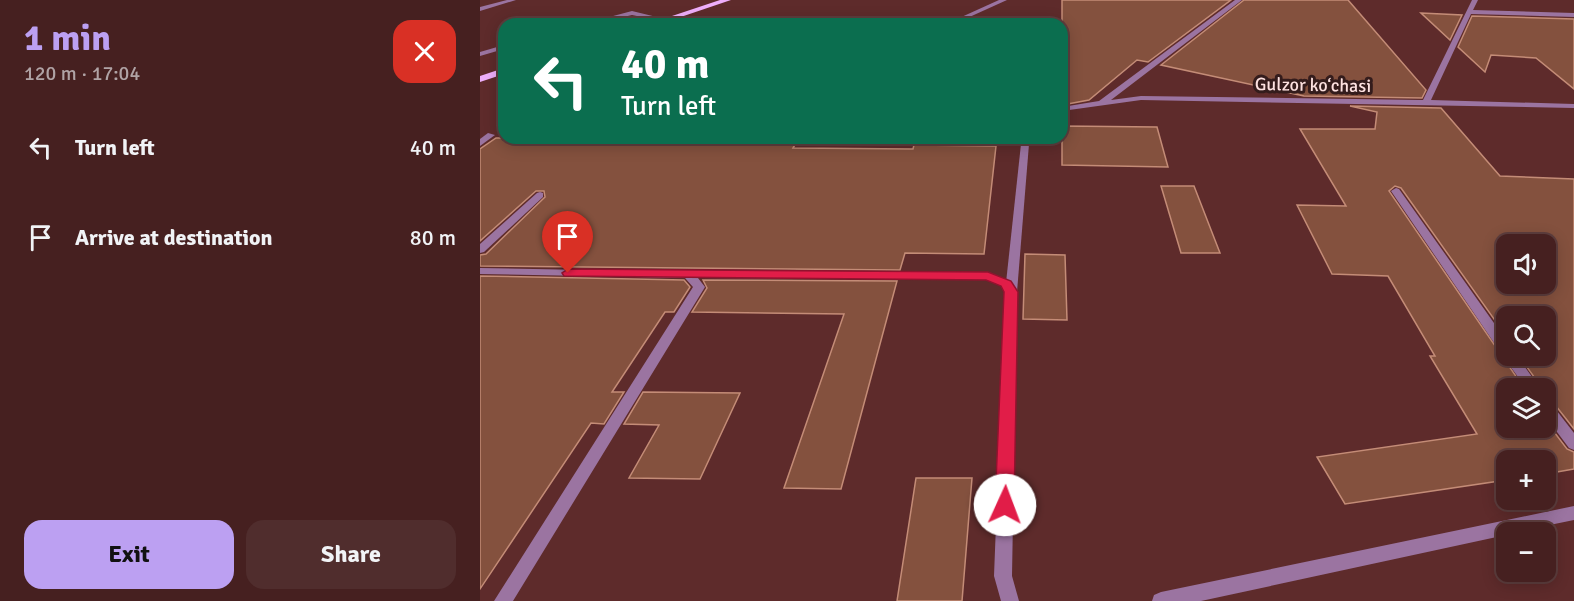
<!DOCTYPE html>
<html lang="en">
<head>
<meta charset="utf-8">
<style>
	:root { --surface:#462020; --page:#502d2d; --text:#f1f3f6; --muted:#b0a3a5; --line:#5e3e3e; --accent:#bca0f2 }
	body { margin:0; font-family:Signika,sans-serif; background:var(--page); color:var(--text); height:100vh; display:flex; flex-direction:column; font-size:22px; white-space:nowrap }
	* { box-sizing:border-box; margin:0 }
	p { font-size:20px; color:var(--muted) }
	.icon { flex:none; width:33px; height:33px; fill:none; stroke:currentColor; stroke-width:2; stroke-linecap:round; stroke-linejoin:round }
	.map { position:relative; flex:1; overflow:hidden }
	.side { display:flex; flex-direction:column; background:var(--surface); width:480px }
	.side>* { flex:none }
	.top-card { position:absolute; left:18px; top:18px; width:570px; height:126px; border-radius:18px; box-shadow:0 3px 15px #0003,0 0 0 2px var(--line); background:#0b6e4f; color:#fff; overflow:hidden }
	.controls { position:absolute; left:1016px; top:234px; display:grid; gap:12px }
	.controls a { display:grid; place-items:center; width:60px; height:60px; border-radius:12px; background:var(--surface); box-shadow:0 3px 15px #0003,0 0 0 2px var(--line); font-size:30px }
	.pin { position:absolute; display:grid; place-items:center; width:51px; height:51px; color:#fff; margin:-62px -26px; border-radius:50% 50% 50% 0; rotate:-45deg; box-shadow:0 0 6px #0007 }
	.pin .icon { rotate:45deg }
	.me { position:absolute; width:66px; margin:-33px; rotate:2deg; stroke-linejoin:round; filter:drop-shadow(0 0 4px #0008) }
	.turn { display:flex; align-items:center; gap:21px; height:126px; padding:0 24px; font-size:27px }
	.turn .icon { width:78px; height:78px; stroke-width:2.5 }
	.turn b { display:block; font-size:42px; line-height:51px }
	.round { display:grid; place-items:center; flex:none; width:63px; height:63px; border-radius:18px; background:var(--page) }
	.headline { display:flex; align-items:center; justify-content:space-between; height:102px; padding:0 24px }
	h1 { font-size:36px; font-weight:700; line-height:45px; color:var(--accent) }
	.button { display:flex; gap:12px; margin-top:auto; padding:12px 24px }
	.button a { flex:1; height:69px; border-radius:18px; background:var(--accent); color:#111; font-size:24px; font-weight:700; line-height:69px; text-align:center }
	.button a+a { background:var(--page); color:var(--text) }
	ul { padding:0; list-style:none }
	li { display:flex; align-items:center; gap:18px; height:90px; padding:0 24px }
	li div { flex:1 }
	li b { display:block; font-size:22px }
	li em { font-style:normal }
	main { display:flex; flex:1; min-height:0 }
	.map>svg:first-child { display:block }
	.building { fill:#84513e; stroke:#c48c77; stroke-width:1.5; fill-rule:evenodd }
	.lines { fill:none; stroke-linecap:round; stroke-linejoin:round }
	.service { fill:#9b74a1; fill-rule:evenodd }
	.minor { fill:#9b74a1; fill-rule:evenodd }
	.primary { fill:#eeaefa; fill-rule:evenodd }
	.route { fill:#e11d48; stroke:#92132f; stroke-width:1.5 }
	.labels { text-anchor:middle; stroke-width:6; stroke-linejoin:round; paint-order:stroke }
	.far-street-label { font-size:18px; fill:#fde1e0; stroke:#341c1c }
</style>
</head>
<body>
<main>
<section class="side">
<div class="headline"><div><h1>1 min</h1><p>120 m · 17:04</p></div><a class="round" style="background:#d93025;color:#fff"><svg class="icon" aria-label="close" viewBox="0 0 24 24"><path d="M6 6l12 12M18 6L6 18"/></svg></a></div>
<ul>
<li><svg class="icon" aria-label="left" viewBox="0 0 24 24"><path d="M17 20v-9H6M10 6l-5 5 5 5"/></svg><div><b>Turn left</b></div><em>40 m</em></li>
<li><svg class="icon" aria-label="arrive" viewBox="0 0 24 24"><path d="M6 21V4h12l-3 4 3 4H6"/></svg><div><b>Arrive at destination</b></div><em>80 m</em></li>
</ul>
<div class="button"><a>Exit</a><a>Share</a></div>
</section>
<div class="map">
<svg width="1094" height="601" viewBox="0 0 1094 601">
	<rect width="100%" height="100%" fill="#5e2b2b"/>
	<!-- building -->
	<g class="building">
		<polygon points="582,0 751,0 668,62 657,60 609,100 582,105"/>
		<polygon points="764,0 868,0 946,90 942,98 824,96 681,65"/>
		<polygon points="941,13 982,15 970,40"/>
		<polygon points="992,16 1094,19 1094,89 1056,58 1011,55 1005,72 978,47"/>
		<path d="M 870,106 L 961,108 L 1020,176 L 1094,179 L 1094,429 L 1072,401 L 1065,399 L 1065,388 L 1062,388 L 1039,356 L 1065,356 L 1065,316 L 1026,316 L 1026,336 L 921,188 L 915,186 L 909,191 L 1044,388 L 1026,388 L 1026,428 L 1065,428 L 1065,420 L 1087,449 L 1094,452 L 1094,469 L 1065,474 L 1065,460 L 1026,460 L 1026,480 L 865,504 L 837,457 L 997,434 L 950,356 L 955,356 L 908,276 L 852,274 L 817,205 L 866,206 L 820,129 L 895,129 L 897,112 ZM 1026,244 L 1065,244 L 1065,284 L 1026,284 Z"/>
		<polygon points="582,126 677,127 688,167 582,165"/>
		<polygon points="16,138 319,138 313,148 433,149 434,145 516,146 504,254 425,253 420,270 0,266 0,255 6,254 65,197 64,191 56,191 0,241 0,149"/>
		<polygon points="681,186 714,186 740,253 701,253"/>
		<polygon points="545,254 585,255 587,320 543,319"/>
		<polygon points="0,276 204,280 210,287 194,312 185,312 132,392 144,392 124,424 111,423 0,589"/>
		<polygon points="223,280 417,281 361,489 304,488 364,314 212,312 227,288"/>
		<polygon points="163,392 260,393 220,479 149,478 179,425 144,424"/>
		<polygon points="436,478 492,478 482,601 417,601"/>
	</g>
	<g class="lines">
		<!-- service -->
		<g class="service">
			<polygon points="152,11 189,20 186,22 152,15 114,24 103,24"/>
			<polygon points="24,45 24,49 0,56 0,52"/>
			<polygon points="545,141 549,144 537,292 531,296 525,292 541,144"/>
		</g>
		<!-- minor -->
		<g class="minor">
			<polygon points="27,0 36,0 0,11 0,7"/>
			<polygon points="519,0 527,0 474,24 466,24"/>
			<polygon points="755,0 762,0 631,100 661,96 943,100 992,0 998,0 993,10 1094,13 1094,17 991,14 951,100 1094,104 1094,108 661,100 582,111 582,107 619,101"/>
			<polygon points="8,133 15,135 0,146 0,139"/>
			<polygon points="916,188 919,189 1026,340 1026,356 1037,356 1060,388 1046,388 1025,359 1025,354 1021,353 911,191"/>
			<polygon points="60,192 63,193 63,197 4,252 0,253 0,244 57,193"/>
			<polygon points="0,268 208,272 508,273 530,282 537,292 532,576 539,601 521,601 514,576 525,292 522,286 506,279 218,278 225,287 33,601 14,601 213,287 205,278 0,274"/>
			<polygon points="1065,401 1070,402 1094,433 1094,450 1089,448 1065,416"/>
			<polygon points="1094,506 1094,520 1036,532 1026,532 1026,535 721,601 672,601 674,595 681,592"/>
		</g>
		<!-- primary -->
		<g class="primary">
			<polygon points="240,0 251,0 180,24 168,24"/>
			<polygon points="24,68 24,74 0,82 0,76"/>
		</g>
	</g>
	<!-- route -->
	<polygon class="route" points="88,269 508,272 531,281 538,292 534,505 531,510 525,512 518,510 515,505 524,292 521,286 506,280 84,276 82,273"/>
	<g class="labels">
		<!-- far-street labels -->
		<g class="far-street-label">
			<text transform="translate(833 85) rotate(1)" y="6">Gulzor koʻchasi</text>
		</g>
	</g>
</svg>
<div class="controls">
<a><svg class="icon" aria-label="sound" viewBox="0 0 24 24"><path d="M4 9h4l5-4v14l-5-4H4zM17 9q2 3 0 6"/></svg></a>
<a><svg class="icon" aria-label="search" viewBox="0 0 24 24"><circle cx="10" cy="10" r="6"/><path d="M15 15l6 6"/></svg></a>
<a><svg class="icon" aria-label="layers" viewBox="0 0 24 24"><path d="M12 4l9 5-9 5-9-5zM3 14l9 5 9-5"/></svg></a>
<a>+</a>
<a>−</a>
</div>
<div class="pin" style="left:88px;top:273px;background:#d93025"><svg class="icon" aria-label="arrive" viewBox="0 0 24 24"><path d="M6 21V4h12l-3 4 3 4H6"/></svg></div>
<svg class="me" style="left:525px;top:505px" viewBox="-20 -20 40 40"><circle r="19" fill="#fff"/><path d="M0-13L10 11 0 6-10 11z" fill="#e11d48"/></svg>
<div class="top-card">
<div class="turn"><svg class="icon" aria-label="left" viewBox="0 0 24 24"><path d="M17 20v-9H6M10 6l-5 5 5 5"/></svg><div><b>40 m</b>Turn left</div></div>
</div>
</div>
</main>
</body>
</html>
